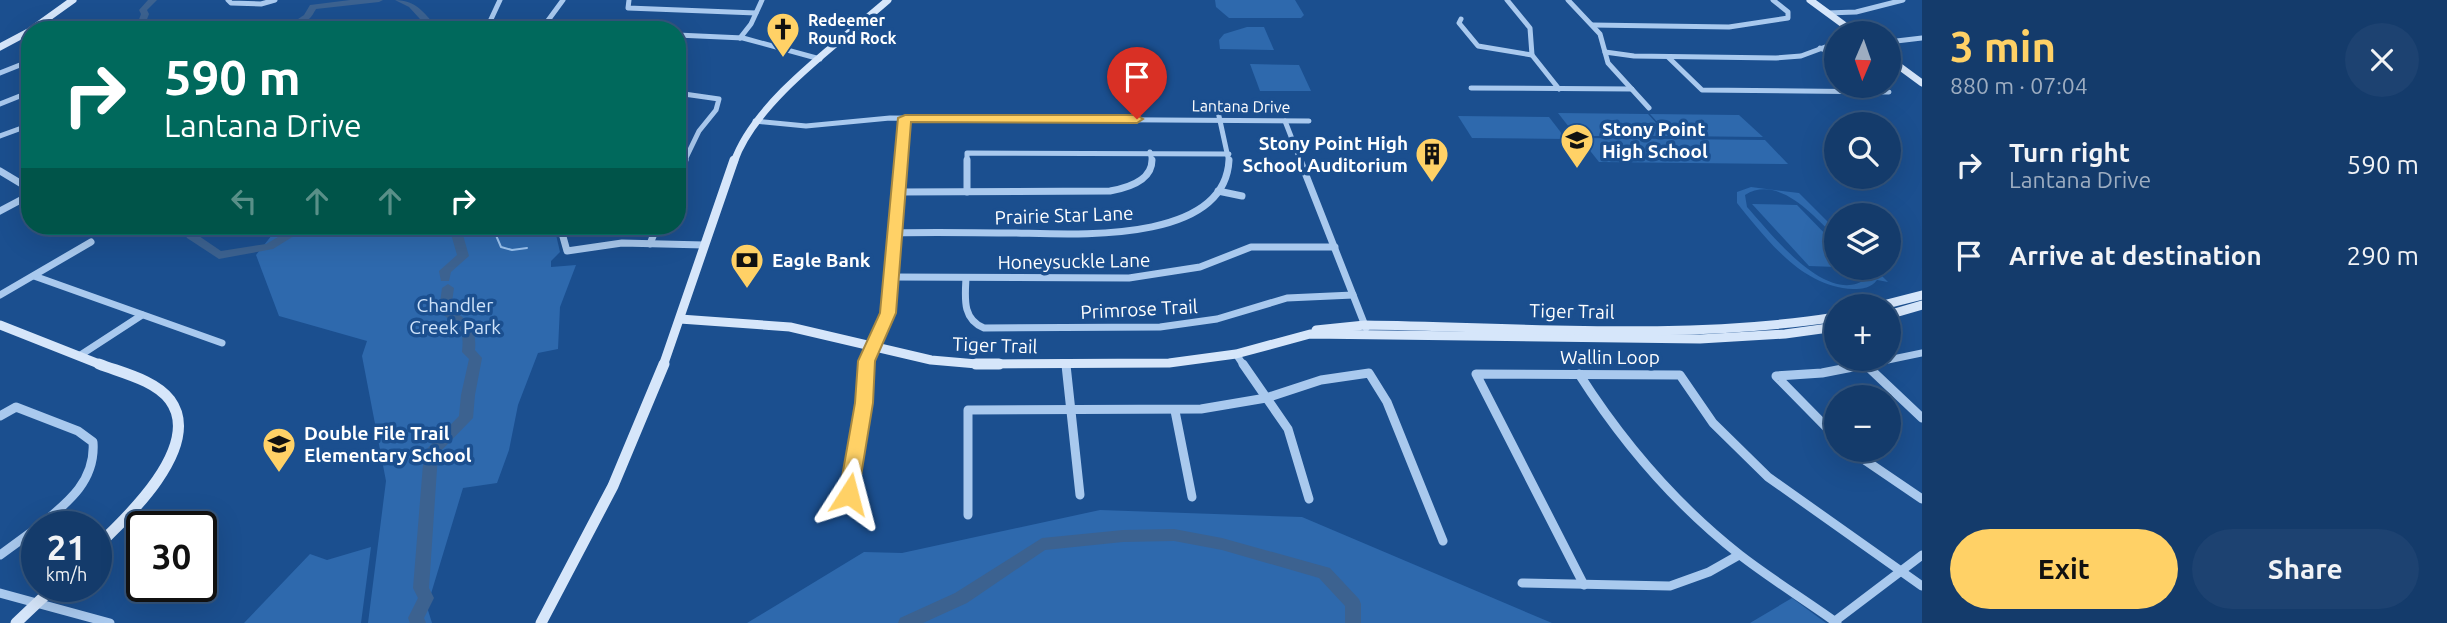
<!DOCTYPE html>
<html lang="en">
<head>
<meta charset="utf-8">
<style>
	:root { --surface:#143b6b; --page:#1d4271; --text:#f1f3f6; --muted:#9dadc1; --line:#33557e; --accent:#ffd166 }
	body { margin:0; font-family:Ubuntu,sans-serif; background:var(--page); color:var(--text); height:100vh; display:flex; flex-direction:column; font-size:26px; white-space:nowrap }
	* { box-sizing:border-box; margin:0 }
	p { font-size:23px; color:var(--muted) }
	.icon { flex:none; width:38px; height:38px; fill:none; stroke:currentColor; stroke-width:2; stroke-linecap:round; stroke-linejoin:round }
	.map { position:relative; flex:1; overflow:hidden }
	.details { display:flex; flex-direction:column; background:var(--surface); width:525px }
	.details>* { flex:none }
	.banner { position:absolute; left:21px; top:21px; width:665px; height:214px; border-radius:28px; box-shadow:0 7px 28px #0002,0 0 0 2px var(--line); background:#00695c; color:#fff; overflow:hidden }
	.needle { width:46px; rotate:182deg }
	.fabs { position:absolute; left:1824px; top:21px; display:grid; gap:14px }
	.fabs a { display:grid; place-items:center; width:77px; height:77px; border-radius:50%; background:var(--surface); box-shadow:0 7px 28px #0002,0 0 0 2px var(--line); font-size:35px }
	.speed { position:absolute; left:21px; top:511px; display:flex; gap:14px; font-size:35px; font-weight:700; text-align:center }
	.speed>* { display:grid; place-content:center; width:91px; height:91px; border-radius:50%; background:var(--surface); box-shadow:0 7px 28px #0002,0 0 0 2px var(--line); line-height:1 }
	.speed small { font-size:18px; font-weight:400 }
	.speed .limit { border:4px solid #111; border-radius:10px; background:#fff; color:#111 }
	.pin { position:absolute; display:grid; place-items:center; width:60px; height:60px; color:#fff; margin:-72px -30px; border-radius:50% 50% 50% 0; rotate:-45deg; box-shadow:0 0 7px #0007 }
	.pin .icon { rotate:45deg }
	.me { position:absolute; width:77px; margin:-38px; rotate:9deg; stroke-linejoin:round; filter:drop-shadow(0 0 5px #0008) }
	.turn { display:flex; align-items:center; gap:24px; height:147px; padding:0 28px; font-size:32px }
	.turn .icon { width:91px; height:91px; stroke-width:2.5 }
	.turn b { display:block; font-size:49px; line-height:60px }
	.lanes { display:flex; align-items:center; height:66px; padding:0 28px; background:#0003; justify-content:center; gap:35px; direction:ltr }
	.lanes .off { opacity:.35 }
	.round { display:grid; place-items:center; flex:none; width:74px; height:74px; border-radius:37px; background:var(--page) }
	.head { display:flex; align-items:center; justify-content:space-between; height:119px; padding:0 28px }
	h1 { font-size:42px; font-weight:700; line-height:52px; color:var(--accent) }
	.action { display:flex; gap:14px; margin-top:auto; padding:14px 28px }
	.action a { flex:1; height:80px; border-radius:42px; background:var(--accent); color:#111; font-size:28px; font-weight:700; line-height:80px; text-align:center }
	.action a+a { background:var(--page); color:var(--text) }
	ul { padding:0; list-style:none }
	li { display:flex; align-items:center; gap:21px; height:91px; padding:0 28px }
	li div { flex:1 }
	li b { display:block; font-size:26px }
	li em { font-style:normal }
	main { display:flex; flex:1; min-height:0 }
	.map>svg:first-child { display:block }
	.green { fill:#2e69ad }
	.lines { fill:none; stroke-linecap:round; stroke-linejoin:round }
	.stream { stroke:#9cc4f0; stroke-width:2 }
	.river { fill:#3c6290; fill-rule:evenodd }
	.street-far2 { stroke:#a9c9ee; stroke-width:5 }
	.street-far1 { stroke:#a9c9ee; stroke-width:7 }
	.street { stroke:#a9c9ee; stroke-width:9 }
	.secondary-far2 { stroke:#d6e6fa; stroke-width:7 }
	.secondary-far1 { stroke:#d6e6fa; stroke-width:9 }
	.secondary { stroke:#d6e6fa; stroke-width:11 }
	.route { fill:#ffd166; stroke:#a68842; stroke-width:2 }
	.labels { text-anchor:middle; stroke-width:7; stroke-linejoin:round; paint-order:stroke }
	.far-poi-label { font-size:16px; font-weight:bold; fill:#fff; stroke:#1b4f8f; text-anchor:start }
	.far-street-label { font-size:16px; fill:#fff; stroke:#1b4f8f }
	.poi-label { font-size:19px; font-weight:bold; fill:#fff; stroke:#1b4f8f; text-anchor:start }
	.street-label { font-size:19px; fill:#fff; stroke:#1b4f8f }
	.park-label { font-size:19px; fill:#cfe3fa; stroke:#1b4f8f }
</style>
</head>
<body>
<main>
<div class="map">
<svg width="1922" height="623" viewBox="0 0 1922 623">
	<rect width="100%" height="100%" fill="#1b4f8f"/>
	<!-- green -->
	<g class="green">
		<polygon points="1215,0 1295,0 1304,15 1301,18 1229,18 1216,7"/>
		<polygon points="1247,27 1264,27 1274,50 1220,49 1219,40 1224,34"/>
		<polygon points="1250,64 1299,65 1311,91 1260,91"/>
		<polygon points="1558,113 1648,114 1668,136 1576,136"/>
		<polygon points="1650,114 1739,115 1763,137 1670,136"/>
		<polygon points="1458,116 1549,117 1566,139 1472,138"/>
		<polygon points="1580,138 1765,140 1788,164 1599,162"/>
		<path d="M 1751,187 L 1799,193 L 1836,230 L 1836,238 C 1815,217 1779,174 1745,195 L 1747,207 C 1769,231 1828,309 1867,278 L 1865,268 L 1874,268 L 1888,282 L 1877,280 C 1871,288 1863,289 1853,289 C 1802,287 1767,240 1737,203 L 1737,192 Z"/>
		<polygon points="1752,204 1797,205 1836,245 1836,267 1809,266"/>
		<polygon points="290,226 554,226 560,252 551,261 551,267 576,265 560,307 558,349 538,353 518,405 509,450 497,483 463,488 427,607 432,623 368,623 386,481 362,356 367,341 279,316 256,255 272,235"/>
		<polygon points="1100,510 1302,517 1552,623 747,623 864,552 902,553"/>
		<polygon points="371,547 361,623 244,623 310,554 327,560"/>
		<polygon points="1792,598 1826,623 1750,623"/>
	</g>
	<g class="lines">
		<!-- stream -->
		<polyline class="stream" points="492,226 501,247 512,250 527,248"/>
		<!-- river -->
		<g class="river">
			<polygon points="148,0 157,0 147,10 149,14 143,30 135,30 141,14 139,10"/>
			<path d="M 350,0 L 383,0 L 379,2 L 316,9 C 316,9 311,18 310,18 C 297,32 252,30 234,30 L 238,27 L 295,21 L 304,15 L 310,5 Z"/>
			<path d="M 395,0 C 417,0 425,14 439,30 L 430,30 L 409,7 Z"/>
			<polygon points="181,226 191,226 196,234 221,251 266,244 297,226 310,226 273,249 219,259 187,238"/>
			<polygon points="461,226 474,226 463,235 469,256 451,272 449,281 441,281 439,271 457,255 451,234"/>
			<path d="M 448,284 L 454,288 L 451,309 C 469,321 477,328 475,350 L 482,358 L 475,395 L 473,418 L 438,454 L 429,588 L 434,598 L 424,618 L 426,623 L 410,623 L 408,618 L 418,598 L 413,588 L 424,452 L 459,416 L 461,395 L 469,359 L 462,352 C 465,321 456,329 439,310 L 442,288 Z"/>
			<polygon points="1174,529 1222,538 1330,568 1359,599 1361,604 1361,623 1345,623 1345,606 1319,578 1222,550 1174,541 1123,542 1045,550 967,603 923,623 898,623 900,618 955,593 1042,538 1123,530"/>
		</g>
		<!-- street-far2 -->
		<g class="street-far2">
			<polyline points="228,0 231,3 261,4 275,0"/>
			<polyline points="629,0 628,8 756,13"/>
			<polyline points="1507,0 1530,28 1532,55 1559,89"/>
			<polyline points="1568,0 1600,34 1608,63 1649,108"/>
			<polyline points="1827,13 1856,12 1903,0"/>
			<polyline points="1461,19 1459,23 1478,46 1532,55"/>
			<polyline points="1592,25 1729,27 1788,18 1788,12 1773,0"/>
			<polyline points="544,28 556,30"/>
			<polyline points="85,30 93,25"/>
			<polyline points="486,30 500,0"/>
			<polyline points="541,30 563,0"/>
			<polyline points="677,35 743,38 820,59"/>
			<polyline points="740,38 751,24 762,0"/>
			<polyline points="1888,42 1922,38"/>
			<polyline points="1820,48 1836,55"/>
			<polyline points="1605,52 1634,56 1776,58 1801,56 1836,43"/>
			<polyline points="1668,57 1702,90 1889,92"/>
			<polyline points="0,73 30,61"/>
			<polyline points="1471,88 1632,89"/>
			<polyline points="677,93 719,99 716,110 699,131 684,162"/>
			<polyline points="0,104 30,92"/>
			<polyline points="1217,107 1229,162"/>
			<polyline points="755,121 806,126 890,118 1309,121"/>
			<polyline points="1285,121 1301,162"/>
			<polyline points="0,136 30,125"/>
			<polyline points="1150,152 1152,162"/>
			<polyline points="901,162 905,118"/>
			<polyline points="967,162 967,153 1229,154"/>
		</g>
		<!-- street-far1 -->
		<g class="street-far1">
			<polyline points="967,160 967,192"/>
			<polyline points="1300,160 1366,328"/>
			<polyline points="0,171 30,189"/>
			<polyline points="677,176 685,160"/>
			<polyline points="1218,191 1242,196"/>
			<path d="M 898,192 L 1110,191 C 1127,188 1152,181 1152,160"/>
			<polyline points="0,211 30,195"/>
			<polyline points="560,226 567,251 622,243 704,245"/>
			<path d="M 896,233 C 936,232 975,233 1015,233 C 1072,234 1225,245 1229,160"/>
			<polyline points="650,244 657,226"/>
			<polyline points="34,276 222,343"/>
			<polyline points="892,277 1129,278 1200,267 1251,247 1335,247"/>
			<path d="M 966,278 C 965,298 962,319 984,328 L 1160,327 L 1217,319 L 1287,298 L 1353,295"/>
			<polyline points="0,295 91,242"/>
			<polyline points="1236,354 1244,366"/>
			<polyline points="79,356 142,315"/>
			<polyline points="866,366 888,313 901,160"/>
			<polyline points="1859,366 1922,353"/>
		</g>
		<!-- street -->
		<g class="street">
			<polyline points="1243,364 1288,429 1309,499"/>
			<polyline points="1066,365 1080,495"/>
			<polyline points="1866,365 1922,418"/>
			<path d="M 1579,374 C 1623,443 1675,504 1740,555 C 1771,579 1805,600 1837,623"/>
			<polyline points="1175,411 1192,497"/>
			<path d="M 0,416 L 16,407 L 78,431 L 93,442 C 96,482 66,504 38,527"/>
			<polyline points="1836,437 1776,376 1822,373 1868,364"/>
			<polyline points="1850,450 1922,499"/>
			<polyline points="849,494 864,403 866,364"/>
			<polyline points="968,515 968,410 1201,409 1266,398 1321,380 1369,373 1387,402 1443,541"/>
			<polyline points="0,555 37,528"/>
			<polyline points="1522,583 1670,586 1709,572 1739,555"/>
			<polyline points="1584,585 1476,374 1680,375 1713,423 1768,477 1922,586"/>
			<polyline points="0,593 110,623"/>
			<polyline points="1835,621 1922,555"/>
		</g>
		<!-- secondary-far2 -->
		<g class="secondary-far2">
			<polyline points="1810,0 1855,33"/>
			<polyline points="31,30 73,0"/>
			<polyline points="0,47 30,31"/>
			<polyline points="1888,58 1922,83"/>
			<path d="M 734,162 C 755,101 839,43 888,0"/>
		</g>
		<!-- secondary-far1 -->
		<g class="secondary-far1">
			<polyline points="1879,306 1922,295"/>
			<polyline points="1888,315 1922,305"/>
			<polyline points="680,319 790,327 931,360 977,364 1169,363 1236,354 1310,334 1700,339 1785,334 1836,327"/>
			<polyline points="0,325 104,366"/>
			<path d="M 1316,330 L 1365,325 C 1518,327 1685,341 1836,317"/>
			<polyline points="663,366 734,160"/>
		</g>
		<!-- secondary -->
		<g class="secondary">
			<polyline points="976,364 999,364"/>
			<path d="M 96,547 C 126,519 204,446 170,400 C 155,380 122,373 99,364"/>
			<polyline points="16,623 55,586"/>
			<polyline points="541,623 613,486 664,364"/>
		</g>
	</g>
	<!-- route -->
	<polygon class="route" points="905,115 1137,115 1143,119 1137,123 911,122 896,313 875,361 873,403 858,494 849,501 839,494 855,403 858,361 880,313 898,118"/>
	<!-- icons -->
	<defs>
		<symbol id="church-pin" viewBox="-11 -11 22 30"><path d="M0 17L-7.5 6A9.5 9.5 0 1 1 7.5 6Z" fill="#ffd166" stroke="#1b4f8f"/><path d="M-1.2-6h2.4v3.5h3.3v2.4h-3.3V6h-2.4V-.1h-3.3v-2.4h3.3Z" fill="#111"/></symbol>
		<symbol id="school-pin" viewBox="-11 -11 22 30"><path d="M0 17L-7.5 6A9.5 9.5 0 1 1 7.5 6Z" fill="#ffd166" stroke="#1b4f8f"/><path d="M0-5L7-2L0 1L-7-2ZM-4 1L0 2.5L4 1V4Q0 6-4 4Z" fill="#111"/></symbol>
		<symbol id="building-pin" viewBox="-11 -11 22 30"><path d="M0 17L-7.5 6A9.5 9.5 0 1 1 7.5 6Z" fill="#ffd166" stroke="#1b4f8f"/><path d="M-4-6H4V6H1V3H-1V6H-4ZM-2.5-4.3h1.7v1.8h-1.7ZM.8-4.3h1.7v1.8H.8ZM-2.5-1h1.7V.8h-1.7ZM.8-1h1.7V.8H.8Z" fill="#111"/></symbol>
		<symbol id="bank-pin" viewBox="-11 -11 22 30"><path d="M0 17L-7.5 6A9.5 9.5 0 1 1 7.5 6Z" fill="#ffd166" stroke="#1b4f8f"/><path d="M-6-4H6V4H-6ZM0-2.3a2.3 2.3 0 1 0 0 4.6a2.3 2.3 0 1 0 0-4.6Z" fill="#111"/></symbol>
	</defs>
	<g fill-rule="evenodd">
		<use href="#church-pin" x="764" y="10" width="38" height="52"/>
		<use href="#school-pin" x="1558" y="121" width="38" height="52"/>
		<use href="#building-pin" x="1413" y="135" width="38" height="52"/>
		<use href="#bank-pin" x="728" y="241" width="38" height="52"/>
		<use href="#school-pin" x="260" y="425" width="38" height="52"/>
	</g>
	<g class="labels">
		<!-- far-poi labels -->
		<g class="far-poi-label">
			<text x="808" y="26">Redeemer<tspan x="808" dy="18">Round Rock</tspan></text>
		</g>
		<!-- far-street labels -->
		<g class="far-street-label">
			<text transform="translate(1241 106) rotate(1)" y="6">Lantana Drive</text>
		</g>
		<!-- poi labels -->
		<g class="poi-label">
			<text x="1602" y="136">Stony Point<tspan x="1602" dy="22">High School</tspan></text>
			<text x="1408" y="150" text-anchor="end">Stony Point High<tspan x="1408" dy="22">School Auditorium</tspan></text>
			<text x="772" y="267">Eagle Bank</text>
			<text x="304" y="440">Double File Trail<tspan x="304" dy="22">Elementary School</tspan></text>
		</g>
		<!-- street labels -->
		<g class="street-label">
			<text transform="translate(1064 215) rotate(-2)" y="7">Prairie Star Lane</text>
			<text transform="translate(1074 261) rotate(-1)" y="7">Honeysuckle Lane</text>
			<text transform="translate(1139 309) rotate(-3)" y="7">Primrose Trail</text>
			<text transform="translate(1572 311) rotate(1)" y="7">Tiger Trail</text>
			<text transform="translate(995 345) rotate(2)" y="7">Tiger Trail</text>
			<text x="1610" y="364">Wallin Loop</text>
		</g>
		<!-- park labels -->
		<g class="park-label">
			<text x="455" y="312">Chandler<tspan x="455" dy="22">Creek Park</tspan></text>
		</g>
	</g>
</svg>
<div class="fabs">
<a><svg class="needle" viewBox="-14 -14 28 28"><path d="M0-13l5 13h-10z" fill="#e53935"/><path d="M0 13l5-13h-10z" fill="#9dadc1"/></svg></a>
<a><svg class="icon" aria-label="search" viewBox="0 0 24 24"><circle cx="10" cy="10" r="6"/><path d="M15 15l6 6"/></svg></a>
<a><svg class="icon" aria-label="layers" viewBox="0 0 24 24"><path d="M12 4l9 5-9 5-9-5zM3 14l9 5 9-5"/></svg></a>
<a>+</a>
<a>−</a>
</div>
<div class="speed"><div>21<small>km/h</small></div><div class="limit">30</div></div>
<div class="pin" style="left:1137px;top:119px;background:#d93025"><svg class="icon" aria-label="arrive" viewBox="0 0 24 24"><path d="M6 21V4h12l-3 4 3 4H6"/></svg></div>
<svg class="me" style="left:849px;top:494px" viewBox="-20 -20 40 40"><path d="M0-17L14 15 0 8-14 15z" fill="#ffd166" stroke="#fff" stroke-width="4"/></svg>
<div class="banner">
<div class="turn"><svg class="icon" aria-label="right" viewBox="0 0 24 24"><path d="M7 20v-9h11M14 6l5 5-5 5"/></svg><div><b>590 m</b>Lantana Drive</div></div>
<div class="lanes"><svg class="icon off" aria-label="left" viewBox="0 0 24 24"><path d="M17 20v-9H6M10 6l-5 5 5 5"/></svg><svg class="icon off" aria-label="ahead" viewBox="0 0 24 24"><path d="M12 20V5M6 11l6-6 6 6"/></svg><svg class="icon off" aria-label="ahead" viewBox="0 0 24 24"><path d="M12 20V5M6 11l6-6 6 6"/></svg><svg class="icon" aria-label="right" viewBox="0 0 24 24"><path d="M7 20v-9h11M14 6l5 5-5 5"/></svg></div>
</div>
</div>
<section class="details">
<div class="head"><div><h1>3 min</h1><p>880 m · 07:04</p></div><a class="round"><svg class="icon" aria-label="close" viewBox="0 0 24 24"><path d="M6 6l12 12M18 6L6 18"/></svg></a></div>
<ul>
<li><svg class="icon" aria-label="right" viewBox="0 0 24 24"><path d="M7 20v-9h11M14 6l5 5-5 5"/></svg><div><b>Turn right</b><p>Lantana Drive</p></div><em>590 m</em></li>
<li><svg class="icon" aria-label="arrive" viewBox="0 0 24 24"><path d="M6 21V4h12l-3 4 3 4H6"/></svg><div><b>Arrive at destination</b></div><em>290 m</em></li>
</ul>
<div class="action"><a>Exit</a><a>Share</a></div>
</section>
</main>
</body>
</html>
